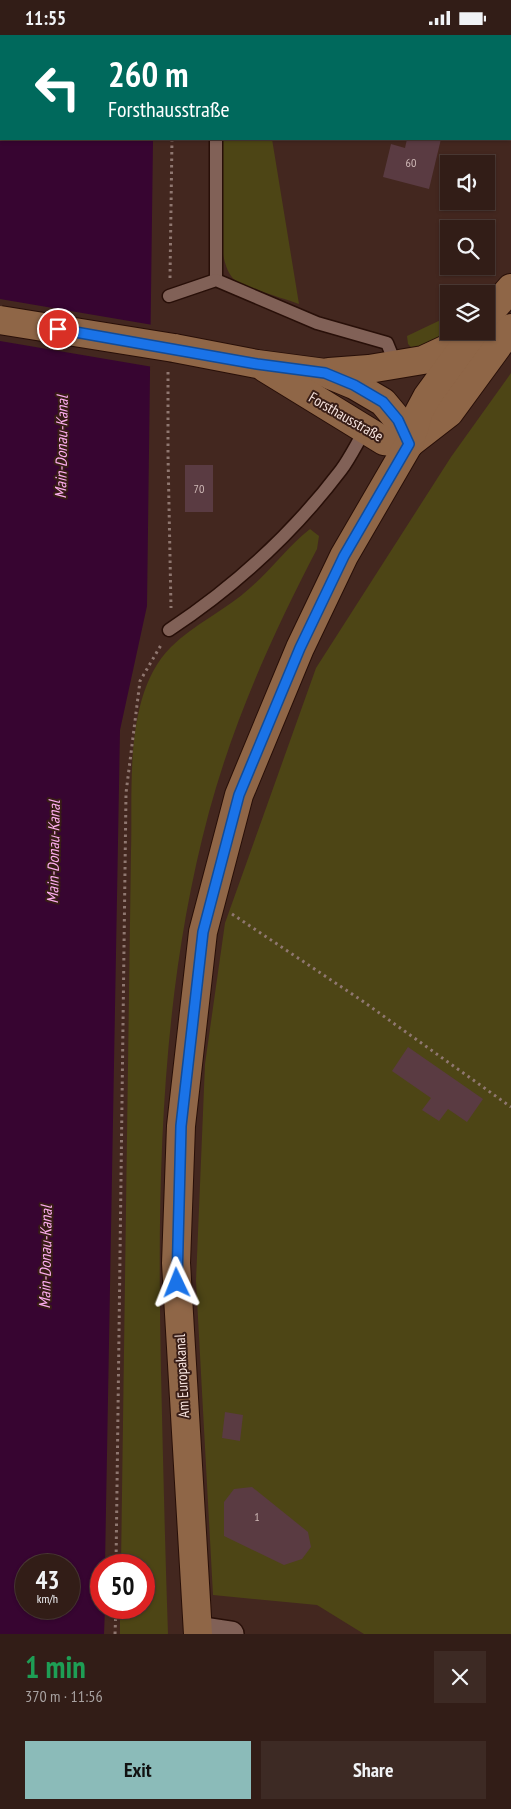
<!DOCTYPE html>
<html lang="en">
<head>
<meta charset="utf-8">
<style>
	:root { --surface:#321d17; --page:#3d2a24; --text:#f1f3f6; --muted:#a8a2a1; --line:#4d3b36; --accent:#8bbbb9 }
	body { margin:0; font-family:"PT Sans Narrow",sans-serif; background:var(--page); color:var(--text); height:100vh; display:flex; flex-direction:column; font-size:19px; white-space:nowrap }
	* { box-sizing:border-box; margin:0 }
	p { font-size:16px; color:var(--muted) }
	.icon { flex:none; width:28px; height:28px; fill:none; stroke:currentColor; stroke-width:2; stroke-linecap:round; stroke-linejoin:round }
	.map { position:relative; height:1599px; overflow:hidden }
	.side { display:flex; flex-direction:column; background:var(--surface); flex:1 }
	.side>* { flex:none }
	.banner { position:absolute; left:0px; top:0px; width:511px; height:105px; box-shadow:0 1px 4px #0004,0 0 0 1px var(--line); background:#00695c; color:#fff; overflow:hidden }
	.fabs { position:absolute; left:440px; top:120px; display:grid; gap:10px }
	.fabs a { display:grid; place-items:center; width:55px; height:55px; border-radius:0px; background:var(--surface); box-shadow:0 1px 4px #0004,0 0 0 1px var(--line); font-size:25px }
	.speed { position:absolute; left:15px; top:1519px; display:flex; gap:10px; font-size:25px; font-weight:700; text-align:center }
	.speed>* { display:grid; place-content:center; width:65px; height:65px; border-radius:50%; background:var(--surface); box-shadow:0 1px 4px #0004,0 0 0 1px var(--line); line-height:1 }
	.speed small { font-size:12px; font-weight:400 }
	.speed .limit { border:8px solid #d22; background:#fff; color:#111 }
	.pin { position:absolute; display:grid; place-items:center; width:42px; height:42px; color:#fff; margin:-21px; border:2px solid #fff; border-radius:50%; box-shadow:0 1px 5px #0007 }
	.me { position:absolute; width:55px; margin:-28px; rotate:358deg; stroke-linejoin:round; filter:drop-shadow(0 0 4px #0008) }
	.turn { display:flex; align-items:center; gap:18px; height:105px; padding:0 25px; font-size:22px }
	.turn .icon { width:65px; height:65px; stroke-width:2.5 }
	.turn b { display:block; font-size:35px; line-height:42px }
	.round { display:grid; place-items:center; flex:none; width:52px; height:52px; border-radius:0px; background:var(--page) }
	.overview { display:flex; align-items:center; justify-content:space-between; height:85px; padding:0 25px }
	h1 { font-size:30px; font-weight:700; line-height:38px; color:#1e9e55 }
	.cta { display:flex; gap:10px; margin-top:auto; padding:10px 25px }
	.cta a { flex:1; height:58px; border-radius:0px; background:var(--accent); color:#111; font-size:20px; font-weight:700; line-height:58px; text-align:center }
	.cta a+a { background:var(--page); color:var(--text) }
	.status { display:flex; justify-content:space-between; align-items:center; height:35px; padding:0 25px; background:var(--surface); direction:ltr }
	.status svg { height:14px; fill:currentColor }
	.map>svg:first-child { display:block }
	.green { fill:#4d4515 }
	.water { fill:#370531; fill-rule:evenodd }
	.pier { fill:#43271f }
	.building { fill:#5a3b42 }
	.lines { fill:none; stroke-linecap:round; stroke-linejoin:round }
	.lane-casing { stroke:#280f08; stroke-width:15 }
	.street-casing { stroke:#280f08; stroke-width:28 }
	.secondary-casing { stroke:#280f08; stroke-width:30 }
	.path { stroke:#8f7770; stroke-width:3; stroke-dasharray:2.5 4; stroke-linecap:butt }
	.lane { stroke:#816157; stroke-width:12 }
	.street { stroke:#816157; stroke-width:25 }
	.secondary { stroke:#8f6647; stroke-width:28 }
	.secondary-bridge-casing { stroke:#280f08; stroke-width:30; stroke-linecap:butt }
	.secondary-bridge { stroke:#8f6647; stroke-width:28 }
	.route-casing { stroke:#114b97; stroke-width:12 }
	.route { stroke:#1a73e8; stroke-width:9 }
	.labels { text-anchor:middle; stroke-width:4; stroke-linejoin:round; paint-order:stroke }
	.number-label { font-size:12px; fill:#d0bab8 }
	.street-label { font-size:15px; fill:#f8e5e0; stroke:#381d16 }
	.water-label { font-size:16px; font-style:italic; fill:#feaeef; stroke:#381d16 }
</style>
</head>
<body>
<div class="status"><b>11:55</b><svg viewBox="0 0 49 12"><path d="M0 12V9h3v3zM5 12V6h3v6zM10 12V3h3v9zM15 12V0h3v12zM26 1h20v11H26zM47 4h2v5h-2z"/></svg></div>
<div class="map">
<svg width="511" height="1599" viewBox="0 0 511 1599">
	<rect width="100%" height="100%" fill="#43271f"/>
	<!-- green -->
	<g class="green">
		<polygon points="276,0 511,0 511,21 510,1"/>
		<path d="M 222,104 L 272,104 L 299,269 C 286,264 244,252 235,245 C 212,228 221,133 222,104 Z"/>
		<polygon points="449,281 449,296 454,296 414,315 408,309 407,301"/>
		<polygon points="511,338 511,1599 364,1599 317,1570 213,1560 196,1246 205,1029 225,888 316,633 451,422"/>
		<path d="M 310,494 L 319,501 L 317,514 C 273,598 234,685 209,777 C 160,959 157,1149 161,1337 C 163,1424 165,1512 168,1599 L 120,1599 L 120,1573 L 144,1572 L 144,1530 L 121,1530 L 131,816 C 133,753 123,660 171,612 C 194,589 226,575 250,553 C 271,535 288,511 310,494 Z"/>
	</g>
	<!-- water -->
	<path class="water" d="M 0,0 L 155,0 L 1,1 L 1,104 L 153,104 L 147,571 L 120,695 L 105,1530 L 101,1530 L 101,1572 L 105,1573 L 104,1599 L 0,1599 ZM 26,1530 L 69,1530 L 69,1572 L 26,1572 Z"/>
	<!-- pier -->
	<polygon class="pier" points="0,264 153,290 153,332 0,306"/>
	<!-- building -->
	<g class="building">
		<polygon points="407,104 441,104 429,154 383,142 391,109 405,113"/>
		<rect x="185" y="430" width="28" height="47"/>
		<polygon points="408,1012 483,1064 467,1087 448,1074 439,1086 422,1075 431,1063 392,1036"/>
		<polygon points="225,1377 243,1380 240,1406 222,1403"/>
		<polygon points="252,1452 308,1497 311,1512 302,1524 284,1530 224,1501 224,1467 234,1454"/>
	</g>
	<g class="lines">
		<defs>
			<g id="lane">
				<polyline points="218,1 218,0"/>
				<polyline points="216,245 216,104"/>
				<polyline points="169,261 216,245 317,288 387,308 396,330"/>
				<path d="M 169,595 C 234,552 294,497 341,435 C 350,423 357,408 365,395"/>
			</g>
			<polyline id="street" points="198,1594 231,1599"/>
			<g id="secondary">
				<polyline points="486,282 511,253"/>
				<polyline points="174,313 257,329 325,338 354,350 383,367 398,385 409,409"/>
				<polyline points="265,333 384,406 409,409"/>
				<polyline points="329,337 369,334 423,325 466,305"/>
				<polyline points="409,409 449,378 511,293"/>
				<polyline points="198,1599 176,1228 181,1091 203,897 239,760 300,613 344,521 409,409 419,377 427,362 475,296"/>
			</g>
		</defs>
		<!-- lane casing -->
		<use href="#lane" class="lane-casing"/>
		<!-- street casing -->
		<use href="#street" class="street-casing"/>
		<!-- secondary casing -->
		<use href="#secondary" class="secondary-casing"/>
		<!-- path -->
		<g class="path">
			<polyline points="174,1 174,0"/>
			<polyline points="170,243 172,104"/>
			<polyline points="168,337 168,420 171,573"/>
			<polyline points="232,879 361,965 511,1072"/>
			<polyline points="116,1530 126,758 140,646 161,610"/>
			<polyline points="115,1599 116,1572"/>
		</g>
		<!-- lane -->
		<use href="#lane" class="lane"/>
		<!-- street -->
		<use href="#street" class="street"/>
		<!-- secondary -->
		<use href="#secondary" class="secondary"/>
		<defs>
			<polyline id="secondary-bridge" points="0,285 174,313"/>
		</defs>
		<!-- secondary-bridge casing -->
		<use href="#secondary-bridge" class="secondary-bridge-casing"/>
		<!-- secondary-bridge -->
		<use href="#secondary-bridge" class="secondary-bridge"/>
	</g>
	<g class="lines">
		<defs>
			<polyline id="route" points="58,294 257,329 325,338 354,350 383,367 398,385 409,409 344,521 300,613 239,760 203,897 181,1091 177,1248"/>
		</defs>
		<!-- route casing -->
		<use href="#route" class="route-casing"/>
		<!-- route -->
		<use href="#route" class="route"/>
	</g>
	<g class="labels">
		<!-- number labels -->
		<g class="number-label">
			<text x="411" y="132">60</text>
			<text x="199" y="458">70</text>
			<text x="257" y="1486">1</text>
		</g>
		<!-- street labels -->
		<g class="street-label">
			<text transform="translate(346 382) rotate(30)" y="5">Forsthausstraße</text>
			<text transform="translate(182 1341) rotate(-93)" y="5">Am Europakanal</text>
		</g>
		<!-- water labels -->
		<g class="water-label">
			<text transform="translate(61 412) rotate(-89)" y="6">Main-Donau-Kanal</text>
			<text transform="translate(53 817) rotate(-89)" y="6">Main-Donau-Kanal</text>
			<text transform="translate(45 1222) rotate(-89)" y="6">Main-Donau-Kanal</text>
		</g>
	</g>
</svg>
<div class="fabs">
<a><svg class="icon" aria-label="sound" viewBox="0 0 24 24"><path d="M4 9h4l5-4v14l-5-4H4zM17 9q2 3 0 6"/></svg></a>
<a><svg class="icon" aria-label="search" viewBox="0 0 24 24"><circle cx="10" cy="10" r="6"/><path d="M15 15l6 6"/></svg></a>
<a><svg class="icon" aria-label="layers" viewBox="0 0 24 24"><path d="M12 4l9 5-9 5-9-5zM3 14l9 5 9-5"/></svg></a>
</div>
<div class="speed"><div>43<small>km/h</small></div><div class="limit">50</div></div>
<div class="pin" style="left:58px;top:294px;background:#d93025"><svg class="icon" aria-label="arrive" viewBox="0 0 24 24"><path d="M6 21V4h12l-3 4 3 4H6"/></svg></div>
<svg class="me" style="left:177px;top:1248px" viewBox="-20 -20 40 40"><path d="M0-17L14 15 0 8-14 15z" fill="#1a73e8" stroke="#fff" stroke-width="4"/></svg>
<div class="banner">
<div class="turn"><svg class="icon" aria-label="left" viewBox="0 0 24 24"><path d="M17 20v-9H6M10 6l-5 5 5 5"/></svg><div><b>260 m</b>Forsthausstraße</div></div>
</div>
</div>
<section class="side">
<div class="overview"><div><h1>1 min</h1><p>370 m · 11:56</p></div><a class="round"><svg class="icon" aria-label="close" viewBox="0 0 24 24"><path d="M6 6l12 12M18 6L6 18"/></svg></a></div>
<div class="cta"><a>Exit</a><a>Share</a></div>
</section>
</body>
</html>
